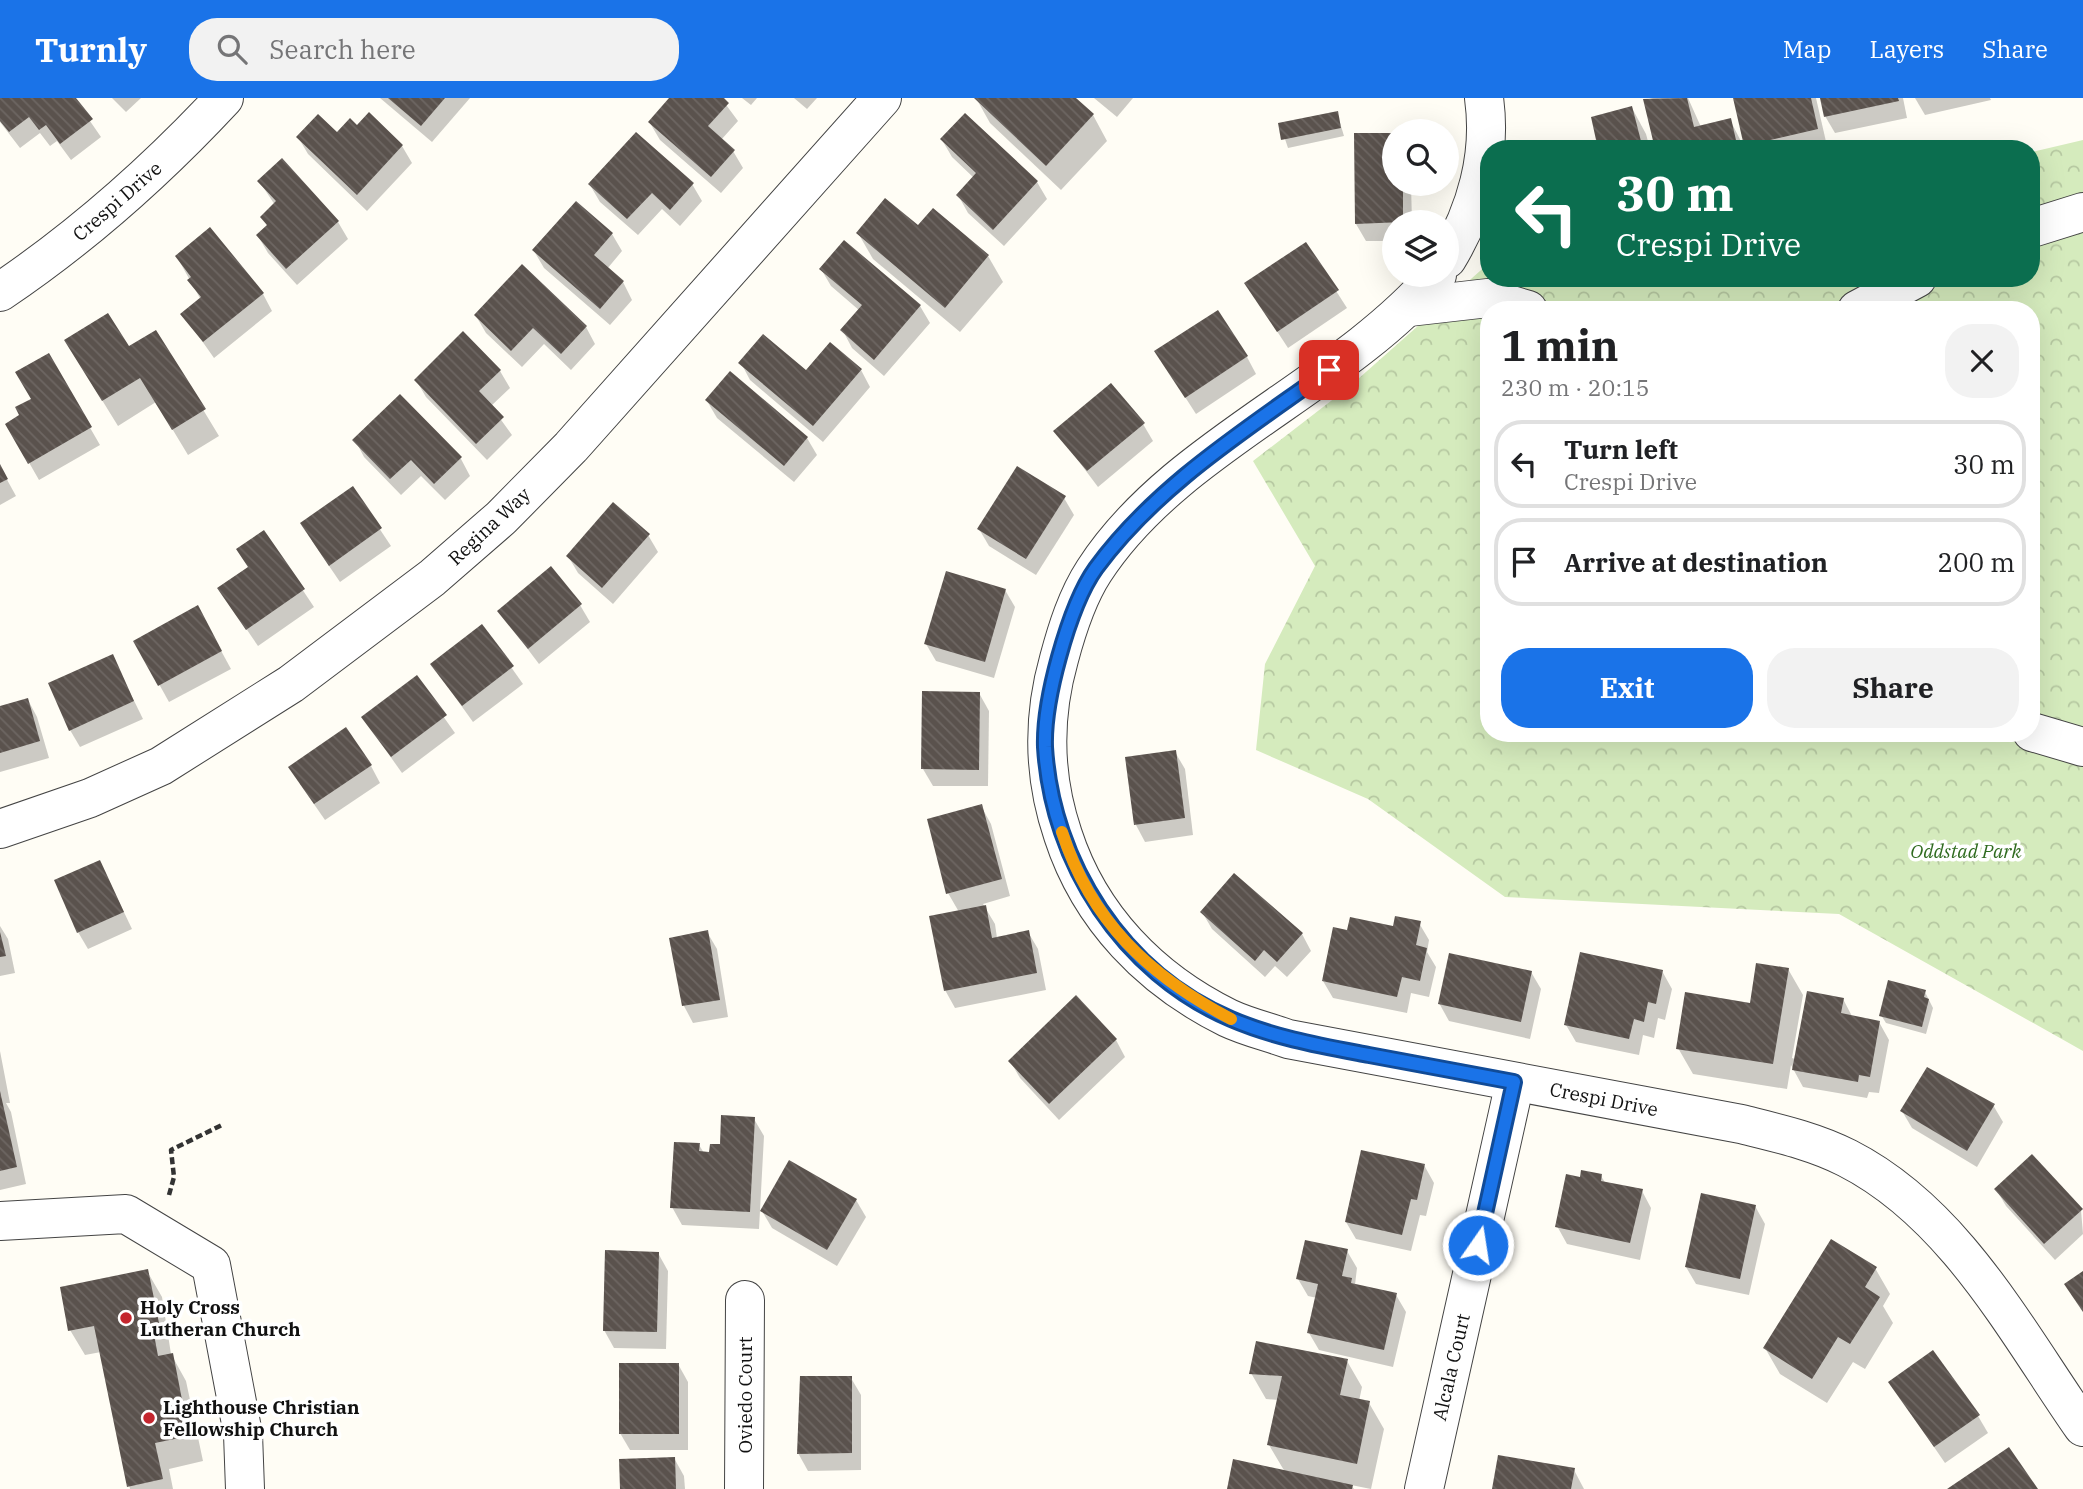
<!DOCTYPE html>
<html lang="en">
<head>
<meta charset="utf-8">
<style>
	:root { --surface:#fff; --page:#f2f2f2; --text:#202124; --muted:#757577; --line:#e0e0e0; --accent:#1a73e8 }
	body { margin:0; font-family:"IBM Plex Serif",serif; background:var(--page); color:var(--text); height:100vh; display:flex; flex-direction:column; font-size:26px; white-space:nowrap }
	* { box-sizing:border-box; margin:0 }
	p { font-size:23px; color:var(--muted) }
	.icon { flex:none; width:38px; height:38px; fill:none; stroke:currentColor; stroke-width:2; stroke-linecap:round; stroke-linejoin:round }
	.map { position:relative; flex:1; overflow:hidden }
	.drawer { position:absolute; left:1480px; top:203px; width:560px; height:441px; display:flex; flex-direction:column; background:var(--surface); border-radius:28px; box-shadow:0 7px 28px #0002 }
	.drawer>* { flex:none }
	.top-card { position:absolute; left:1480px; top:42px; width:560px; height:147px; border-radius:28px; box-shadow:0 7px 28px #0002; background:#0b6e4f; color:#fff; overflow:hidden }
	.fabs { position:absolute; left:1382px; top:21px; display:grid; gap:14px }
	.fabs a { display:grid; place-items:center; width:77px; height:77px; border-radius:50%; background:var(--surface); box-shadow:0 7px 28px #0002; font-size:35px }
	.pin { position:absolute; display:grid; place-items:center; width:60px; height:60px; color:#fff; margin:-30px; border-radius:14px; box-shadow:0 4px 10px #0006 }
	.me { position:absolute; width:77px; margin:-38px; rotate:13deg; stroke-linejoin:round; filter:drop-shadow(0 0 5px #0008) }
	.turn { display:flex; align-items:center; gap:24px; height:147px; padding:0 21px; font-size:32px }
	.turn .icon { width:91px; height:91px; stroke-width:2.5 }
	.turn b { display:block; font-size:49px; line-height:60px }
	.round { display:grid; place-items:center; flex:none; width:74px; height:74px; border-radius:28px; background:var(--page) }
	.headline { display:flex; align-items:center; justify-content:space-between; height:119px; padding:0 21px }
	h1 { font-size:42px; font-weight:800; line-height:52px }
	.action { display:flex; gap:14px; margin-top:auto; padding:14px 21px }
	.action a { flex:1; height:80px; border-radius:28px; background:var(--accent); color:#fff; font-size:28px; font-weight:800; line-height:80px; text-align:center }
	.action a+a { background:var(--page); color:var(--text) }
	ul { padding:0; list-style:none }
	li { display:flex; align-items:center; gap:21px; height:88px; margin:0 14px 10px; padding:0 7px; border:4px solid var(--line); border-radius:28px }
	li div { flex:1 }
	li b { display:block; font-size:26px }
	li em { font-style:normal }
	header { display:flex; align-items:center; gap:42px; box-sizing:border-box; height:98px; padding:0 35px; background:var(--accent); color:#fff }
	header strong { font-size:33px }
	nav { display:flex; gap:38px; margin-inline-start:auto; font-size:24px }
	.search { width:490px; height:63px; background:var(--page); display:flex; align-items:center; gap:18px; box-sizing:border-box; padding:0 24px; border-radius:28px; color:var(--muted); font-size:26px }
	.map>svg:first-child { display:block }
	.park { fill:url(#park-crowns); fill-rule:evenodd }
	.shadow { fill:#0003 }
	.building { fill:url(#building-back-hatch) }
	.lines { fill:none; stroke-linecap:round; stroke-linejoin:round }
	.minor-casing { stroke:#444; stroke-width:40 }
	.path { stroke:#333; stroke-width:4.5; stroke-dasharray:7 3.5; stroke-linecap:butt }
	.minor { stroke:#fff; stroke-width:38 }
	.route-casing { stroke:#114b97; stroke-width:18 }
	.route { stroke:#1a73e8; stroke-width:12 }
	.slow { stroke:#f59e0b; stroke-width:12 }
	.poi-dot { fill:#c4262e; stroke:#fff; stroke-width:2.5 }
	.labels { text-anchor:middle; stroke-width:7; stroke-linejoin:round; paint-order:stroke }
	.street-label { font-size:19px; fill:#111; stroke:#fff }
	.park-label { font-size:19px; font-style:italic; fill:#2f6b1f; stroke:#fff }
	.poi-label { font-size:19px; font-weight:bold; fill:#111; stroke:#fff; text-anchor:start }
</style>
</head>
<body>
<header>
<strong>Turnly</strong>
<div class="search"><svg class="icon" aria-label="search" viewBox="0 0 24 24"><circle cx="10" cy="10" r="6"/><path d="M15 15l6 6"/></svg>Search here</div>
<nav><a>Map</a><a>Layers</a><a>Share</a></nav>
</header>
<div class="map">
<svg width="2083" height="1391" viewBox="0 0 2083 1391">
	<defs>
		<pattern id="park-crowns" width="20" height="18" patternUnits="userSpaceOnUse" patternTransform="scale(1.75)"><rect width="20" height="18" fill="#d5ebbd"/><path d="M2 6a3 3 0 1 1 6 0M12 15a3 3 0 1 1 6 0" fill="none" stroke="#b6c8a1"/></pattern>
		<pattern id="building-back-hatch" width="6" height="6" patternUnits="userSpaceOnUse" patternTransform="scale(1.75)"><rect width="6" height="6" fill="#5a524d"/><path d="M-1 5l2 2M0 0l6 6M5-1l2 2" fill="none" stroke="#6d6662"/></pattern>
	</defs>
	<rect width="100%" height="100%" fill="#fffdf5"/>
	<!-- park -->
	<path class="park" d="M 2083,42 L 2083,953 L 1839,816 L 1505,799 L 1368,701 L 1256,652 L 1265,566 L 1315,468 L 1253,363 L 1349,289 L 1489,165 L 1489,180 L 2032,180 L 2032,54 ZM 1489,212 L 2032,212 L 2032,635 L 1489,635 Z"/>
	<!-- shadow -->
	<g class="shadow">
		<polygon points="0,0 74,0 101,39 71,62 57,43 50,48 40,35 20,50 0,24"/>
		<polygon points="112,0 141,0 126,14"/>
		<polygon points="380,0 470,0 432,44"/>
		<polygon points="671,0 721,0 738,23 721,42 733,53 743,70 721,95 660,42 650,25"/>
		<polygon points="742,0 757,0 751,7"/>
		<polygon points="794,0 817,0 807,11"/>
		<polygon points="976,0 1074,0 1093,17 1107,43 1061,92 990,25"/>
		<polygon points="1094,0 1133,0 1117,19"/>
		<polygon points="1653,0 1688,0 1701,29 1730,22 1745,51 1656,51 1645,2"/>
		<polygon points="1735,0 1816,0 1827,48 1748,51"/>
		<polygon points="1822,0 1903,0 1907,20 1835,35 1825,18"/>
		<polygon points="1915,0 1990,0 1991,2 1925,17"/>
		<polygon points="1632,10 1646,36 1650,51 1600,51"/>
		<polygon points="1337,15 1344,38 1288,50 1280,26"/>
		<polygon points="357,29 402,48 412,65 367,113 308,56 298,39 337,36"/>
		<polygon points="942,42 1037,84 1047,101 1004,148 968,115 958,97 974,80 952,59"/>
		<polygon points="259,83 338,124 348,141 297,187 268,155 258,138 268,129 262,119 275,107"/>
		<polygon points="692,86 702,103 680,128 662,111 638,137 600,104 590,87"/>
		<polygon points="1395,86 1411,86 1412,124 1395,124 1395,143 1366,143 1356,126"/>
		<polygon points="919,130 988,158 1003,184 960,234 873,161 858,135"/>
		<polygon points="612,136 622,153 607,171 623,184 632,202 610,227 544,170 534,153"/>
		<polygon points="1306,146 1347,210 1288,250 1246,186"/>
		<polygon points="177,159 263,196 272,213 214,260 183,216 201,202"/>
		<polygon points="821,171 920,208 930,225 884,278 852,250 843,233 860,213 831,188"/>
		<polygon points="476,218 586,229 595,246 571,272 544,246 522,269 486,235"/>
		<polygon points="156,234 219,338 188,357 156,304 118,328 81,268 128,251"/>
		<polygon points="463,236 500,273 510,290 491,308 512,337 487,362 426,299 416,282"/>
		<polygon points="48,257 100,347 39,382 7,326 22,317 33,301"/>
		<polygon points="1247,259 1256,276 1196,316 1167,271"/>
		<polygon points="741,265 807,275 861,272 870,289 823,344 750,282"/>
		<polygon points="730,276 807,340 817,357 794,384 717,320 707,303"/>
		<polygon points="400,298 461,361 470,378 445,402 421,378 401,397 364,359 355,342"/>
		<polygon points="1143,326 1153,343 1098,389 1056,333"/>
		<polygon points="0,369 16,398 0,407"/>
		<polygon points="353,391 391,448 340,484 312,443"/>
		<polygon points="1064,400 1074,417 1036,477 989,448 979,431"/>
		<polygon points="264,434 314,509 258,548 230,507"/>
		<polygon points="648,437 658,454 613,506 578,475 568,458"/>
		<polygon points="1005,492 1015,509 994,580 936,563 926,546"/>
		<polygon points="580,507 590,524 539,566 499,513"/>
		<polygon points="207,527 231,571 169,604 135,543"/>
		<polygon points="482,528 523,586 473,624 432,567"/>
		<polygon points="112,558 143,621 80,649 70,632"/>
		<polygon points="416,580 455,635 402,675 363,620"/>
		<polygon points="979,595 989,613 988,688 933,688 923,671"/>
		<polygon points="28,602 37,619 49,660 0,674 0,609"/>
		<polygon points="1175,654 1185,671 1193,737 1145,744 1136,727 1127,660"/>
		<polygon points="371,668 380,685 325,722 300,686"/>
		<polygon points="981,708 991,726 1010,798 983,806 995,826 997,840 1028,834 1038,851 1046,892 955,910 945,892 959,814 948,795"/>
		<polygon points="100,764 132,831 88,851 78,834"/>
		<polygon points="1202,814 1302,836 1311,853 1287,879 1275,868 1265,879 1212,831"/>
		<polygon points="1419,825 1429,842 1427,854 1436,869 1429,899 1411,895 1407,915 1333,900 1323,883 1349,834 1394,830"/>
		<polygon points="0,828 8,841 15,875 0,878"/>
		<polygon points="707,834 717,851 728,919 693,925 684,908"/>
		<polygon points="1788,871 1803,897 1792,960 1795,961 1843,901 1853,920 1879,924 1889,942 1879,995 1869,994 1867,1000 1803,989 1791,967 1787,991 1693,976 1678,950 1751,907"/>
		<polygon points="1662,873 1672,891 1665,922 1658,920 1654,940 1643,937 1639,957 1576,944 1566,927"/>
		<polygon points="1531,874 1541,891 1530,941 1449,923 1439,905"/>
		<polygon points="1925,894 1933,910 1926,936 1886,925 1881,917"/>
		<polygon points="1116,942 1125,959 1059,1022 1020,980 1010,963"/>
		<polygon points="0,953 10,1005 6,1005 11,1014 26,1086 0,1092"/>
		<polygon points="1993,1007 2003,1024 1977,1069 1912,1030 1902,1013"/>
		<polygon points="754,1021 764,1038 759,1131 682,1127 672,1109 699,1047 704,1055 710,1055"/>
		<polygon points="1424,1067 1434,1085 1426,1118 1420,1117 1411,1153 1356,1141 1346,1124"/>
		<polygon points="1601,1078 1606,1086 1642,1093 1651,1110 1640,1162 1567,1146 1557,1128 1581,1081"/>
		<polygon points="1996,1091 2081,1112 2083,1136 2055,1162 2006,1108"/>
		<polygon points="856,1102 866,1119 837,1168 772,1130 762,1113"/>
		<polygon points="1755,1108 1765,1126 1749,1197 1696,1186 1686,1169"/>
		<polygon points="1347,1153 1357,1170 1355,1187 1396,1197 1406,1214 1393,1269 1319,1252 1309,1235 1317,1200 1308,1198 1298,1181"/>
		<polygon points="658,1155 668,1173 666,1251 614,1250 604,1232"/>
		<polygon points="1875,1170 1890,1196 1883,1208 1893,1225 1865,1271 1853,1264 1827,1305 1780,1276 1765,1250"/>
		<polygon points="147,1173 162,1199 171,1256 186,1283 203,1363 169,1371 173,1391 130,1391 101,1254 85,1257 70,1232"/>
		<polygon points="1347,1263 1362,1289 1359,1303 1369,1305 1384,1331 1371,1391 1351,1387 1354,1391 1228,1391 1285,1374 1269,1347 1279,1302 1266,1301 1251,1275"/>
		<polygon points="678,1266 688,1284 688,1352 630,1352 620,1335"/>
		<polygon points="851,1280 861,1297 861,1372 808,1373 798,1355"/>
		<polygon points="1890,1285 1978,1318 1988,1335 1945,1365"/>
		<polygon points="674,1360 684,1378 685,1391 622,1391"/>
		<polygon points="1574,1372 1584,1391 1493,1391"/>
	</g>
	<!-- building -->
	<g class="building">
		<polygon points="0,0 76,0 93,21 60,46 46,27 39,32 29,19 9,34 0,23"/>
		<polygon points="388,0 445,0 421,28"/>
		<polygon points="669,0 724,0 729,5 708,28 735,52 711,79 648,24"/>
		<polygon points="974,0 1076,0 1094,16 1046,68"/>
		<polygon points="1687,0 1694,29 1731,20 1738,51 1655,51 1643,1"/>
		<polygon points="1733,0 1811,0 1818,31 1744,48"/>
		<polygon points="1820,0 1898,0 1899,3 1824,19"/>
		<polygon points="1632,8 1643,51 1598,51 1591,19"/>
		<polygon points="1338,13 1341,30 1281,42 1278,25"/>
		<polygon points="369,14 403,47 357,97 296,39 318,16 337,34 350,20 357,27"/>
		<polygon points="965,15 1038,83 993,132 956,97 976,75 940,41"/>
		<polygon points="636,34 694,85 670,112 652,95 627,121 588,86"/>
		<polygon points="1354,35 1395,35 1395,86 1403,86 1403,124 1355,126"/>
		<polygon points="282,60 339,123 286,171 256,137 267,127 260,119 276,103 257,83"/>
		<polygon points="885,100 918,127 933,110 989,157 945,210 856,135"/>
		<polygon points="576,103 613,135 594,157 624,183 600,211 532,152"/>
		<polygon points="210,129 264,195 203,244 180,216 201,199 187,182 191,179 175,158"/>
		<polygon points="844,142 921,207 874,262 840,232 862,207 819,171"/>
		<polygon points="1306,144 1339,192 1277,234 1244,185"/>
		<polygon points="522,166 587,228 561,256 533,230 511,253 474,217"/>
		<polygon points="1218,212 1248,258 1185,300 1154,253"/>
		<polygon points="108,215 129,248 156,232 206,311 172,332 140,280 102,303 64,242"/>
		<polygon points="463,233 501,272 479,293 504,319 476,346 414,282"/>
		<polygon points="763,236 806,272 830,244 862,271 813,328 738,265"/>
		<polygon points="49,255 92,329 28,366 5,326 19,317 15,309 31,301 15,274"/>
		<polygon points="730,273 808,339 784,368 705,302"/>
		<polygon points="1111,285 1145,325 1087,373 1053,333"/>
		<polygon points="400,296 462,359 434,386 411,362 390,381 352,342"/>
		<polygon points="0,366 8,381 0,385"/>
		<polygon points="1017,368 1066,398 1026,461 977,431"/>
		<polygon points="353,388 382,430 329,468 300,425"/>
		<polygon points="613,404 650,436 602,490 566,458"/>
		<polygon points="264,432 305,491 246,532 217,490 248,469 236,451"/>
		<polygon points="551,468 582,506 528,551 497,513"/>
		<polygon points="946,473 1006,491 985,564 924,546"/>
		<polygon points="198,507 222,553 158,588 133,543"/>
		<polygon points="482,526 514,568 462,608 430,566"/>
		<polygon points="113,556 134,603 69,633 48,585"/>
		<polygon points="417,577 447,617 391,659 361,619"/>
		<polygon points="922,593 980,594 979,672 921,671"/>
		<polygon points="28,600 40,643 0,655 0,608"/>
		<polygon points="346,629 372,667 314,706 288,669"/>
		<polygon points="1176,652 1185,720 1134,727 1125,659"/>
		<polygon points="982,706 1002,781 946,796 927,721"/>
		<polygon points="100,762 124,814 77,835 54,782"/>
		<polygon points="1234,775 1303,835 1277,864 1264,852 1255,863 1200,814"/>
		<polygon points="986,807 992,840 1029,832 1037,875 944,893 929,818"/>
		<polygon points="1395,818 1421,823 1416,847 1427,850 1420,883 1402,879 1397,899 1322,883 1333,829 1347,832 1350,819 1393,828"/>
		<polygon points="708,832 720,902 682,908 669,840"/>
		<polygon points="0,834 6,858 0,859"/>
		<polygon points="1580,854 1663,872 1656,906 1648,904 1644,924 1634,921 1629,941 1564,927"/>
		<polygon points="1449,855 1532,873 1521,924 1438,906"/>
		<polygon points="1756,865 1789,870 1773,966 1676,951 1685,894 1750,905"/>
		<polygon points="1888,882 1926,892 1924,899 1929,901 1922,929 1879,918"/>
		<polygon points="1807,893 1844,900 1841,915 1880,923 1870,979 1859,977 1858,984 1792,972"/>
		<polygon points="1076,897 1117,941 1049,1006 1008,963"/>
		<polygon points="1927,969 1995,1006 1967,1053 1900,1013"/>
		<polygon points="0,993 17,1069 0,1073"/>
		<polygon points="721,1017 755,1019 750,1114 670,1110 674,1044 700,1045 699,1053 709,1054 710,1046 720,1046"/>
		<polygon points="1361,1052 1425,1066 1417,1102 1411,1101 1402,1137 1345,1124"/>
		<polygon points="2032,1056 2083,1111 2044,1146 1994,1091"/>
		<polygon points="789,1062 857,1101 827,1152 760,1113"/>
		<polygon points="1581,1072 1602,1076 1601,1083 1643,1091 1630,1145 1555,1129 1566,1076 1580,1079"/>
		<polygon points="1701,1095 1756,1107 1740,1181 1685,1169"/>
		<polygon points="1831,1141 1877,1169 1865,1189 1880,1199 1850,1246 1838,1239 1812,1281 1763,1250"/>
		<polygon points="1305,1142 1348,1151 1342,1178 1352,1180 1351,1185 1397,1195 1384,1252 1307,1235 1318,1186 1296,1181"/>
		<polygon points="605,1152 659,1154 657,1234 603,1233"/>
		<polygon points="148,1171 160,1230 153,1231 158,1258 173,1255 189,1338 155,1345 163,1381 127,1389 94,1228 68,1233 60,1189"/>
		<polygon points="2083,1173 2083,1214 2064,1186"/>
		<polygon points="1256,1243 1348,1261 1340,1297 1370,1303 1357,1366 1267,1347 1282,1278 1249,1276"/>
		<polygon points="1933,1252 1980,1317 1934,1349 1888,1284"/>
		<rect x="619" y="1265" width="60" height="71"/>
		<polygon points="800,1278 852,1278 852,1355 797,1356"/>
		<polygon points="2009,1349 2038,1391 1947,1391"/>
		<polygon points="1498,1357 1575,1370 1571,1391 1492,1391"/>
		<polygon points="675,1359 676,1391 620,1391 619,1361"/>
		<polygon points="1233,1361 1353,1387 1352,1391 1227,1391"/>
	</g>
	<g class="lines">
		<defs>
			<g id="minor">
				<polyline points="2032,130 2083,114"/>
				<path d="M 1447,161 C 1476,113 1492,57 1484,0"/>
				<path d="M 1437,177 C 1340,290 1174,349 1094,473 C 1077,499 1067,531 1059,561 C 1042,621 1043,678 1063,737 C 1090,820 1151,882 1228,920 C 1247,929 1269,934 1288,941 L 1741,1026 C 1777,1035 1814,1043 1847,1060 C 1955,1115 2016,1233 2083,1329"/>
				<path d="M 0,194 C 83,138 156,73 224,0"/>
				<polyline points="1409,209 1488,200 1528,212"/>
				<polyline points="1857,212 1917,180"/>
				<polyline points="2032,634 2083,649"/>
				<polyline points="0,731 90,700 161,668 291,586 432,480 501,420 571,349 882,0"/>
				<polyline points="0,1123 126,1116 211,1167 243,1336 245,1391"/>
				<polyline points="744,1391 745,1202"/>
				<polyline points="1424,1391 1515,984"/>
			</g>
		</defs>
		<!-- minor casing -->
		<use href="#minor" class="minor-casing"/>
		<!-- path -->
		<polyline class="path" points="169,1097 174,1079 171,1052 222,1027"/>
		<!-- minor -->
		<use href="#minor" class="minor"/>
	</g>
	<g class="lines">
		<defs>
			<path id="route" d="M 1329,272 C 1246,332 1157,387 1096,470 C 1078,495 1067,530 1059,559 C 1051,588 1044,619 1045,649 C 1052,765 1123,875 1231,921 C 1275,940 1322,948 1369,957 C 1417,966 1466,975 1514,984 L 1478,1147"/>
		</defs>
		<!-- route casing -->
		<use href="#route" class="route-casing"/>
		<!-- route -->
		<use href="#route" class="route"/>
		<!-- slow -->
		<path class="slow" d="M 1062,734 C 1091,823 1149,878 1231,921"/>
	</g>
	<!-- markers -->
	<g class="poi-dot">
		<circle cx="126" cy="1220" r="7"/>
		<circle cx="149" cy="1320" r="7"/>
	</g>
	<g class="labels">
		<!-- street labels -->
		<g class="street-label">
			<text transform="translate(117 103) rotate(-41)" y="7">Crespi Drive</text>
			<text transform="translate(489 428) rotate(-43)" y="7">Regina Way</text>
			<text transform="translate(1604 1001) rotate(11)" y="7">Crespi Drive</text>
			<text transform="translate(1451 1269) rotate(-77)" y="7">Alcala Court</text>
			<text transform="translate(745 1297) rotate(-90)" y="7">Oviedo Court</text>
		</g>
		<!-- park labels -->
		<g class="park-label">
			<text x="1966" y="760">Oddstad Park</text>
		</g>
		<!-- poi labels -->
		<g class="poi-label">
			<text x="140" y="1216">Holy Cross<tspan x="140" dy="22">Lutheran Church</tspan></text>
			<text x="163" y="1316">Lighthouse Christian<tspan x="163" dy="22">Fellowship Church</tspan></text>
		</g>
	</g>
</svg>
<div class="fabs">
<a><svg class="icon" aria-label="search" viewBox="0 0 24 24"><circle cx="10" cy="10" r="6"/><path d="M15 15l6 6"/></svg></a>
<a><svg class="icon" aria-label="layers" viewBox="0 0 24 24"><path d="M12 4l9 5-9 5-9-5zM3 14l9 5 9-5"/></svg></a>
</div>
<div class="pin" style="left:1329px;top:272px;background:#d93025"><svg class="icon" aria-label="arrive" viewBox="0 0 24 24"><path d="M6 21V4h12l-3 4 3 4H6"/></svg></div>
<svg class="me" style="left:1478px;top:1147px" viewBox="-20 -20 40 40"><circle r="17" fill="#1a73e8" stroke="#fff" stroke-width="3"/><path d="M0-11L8 9 0 5-8 9z" fill="#fff"/></svg>
<div class="top-card">
<div class="turn"><svg class="icon" aria-label="left" viewBox="0 0 24 24"><path d="M17 20v-9H6M10 6l-5 5 5 5"/></svg><div><b>30 m</b>Crespi Drive</div></div>
</div>
<section class="drawer">
<div class="headline"><div><h1>1 min</h1><p>230 m · 20:15</p></div><a class="round"><svg class="icon" aria-label="close" viewBox="0 0 24 24"><path d="M6 6l12 12M18 6L6 18"/></svg></a></div>
<ul>
<li><svg class="icon" aria-label="left" viewBox="0 0 24 24"><path d="M17 20v-9H6M10 6l-5 5 5 5"/></svg><div><b>Turn left</b><p>Crespi Drive</p></div><em>30 m</em></li>
<li><svg class="icon" aria-label="arrive" viewBox="0 0 24 24"><path d="M6 21V4h12l-3 4 3 4H6"/></svg><div><b>Arrive at destination</b></div><em>200 m</em></li>
</ul>
<div class="action"><a>Exit</a><a>Share</a></div>
</section>
</div>
</body>
</html>
